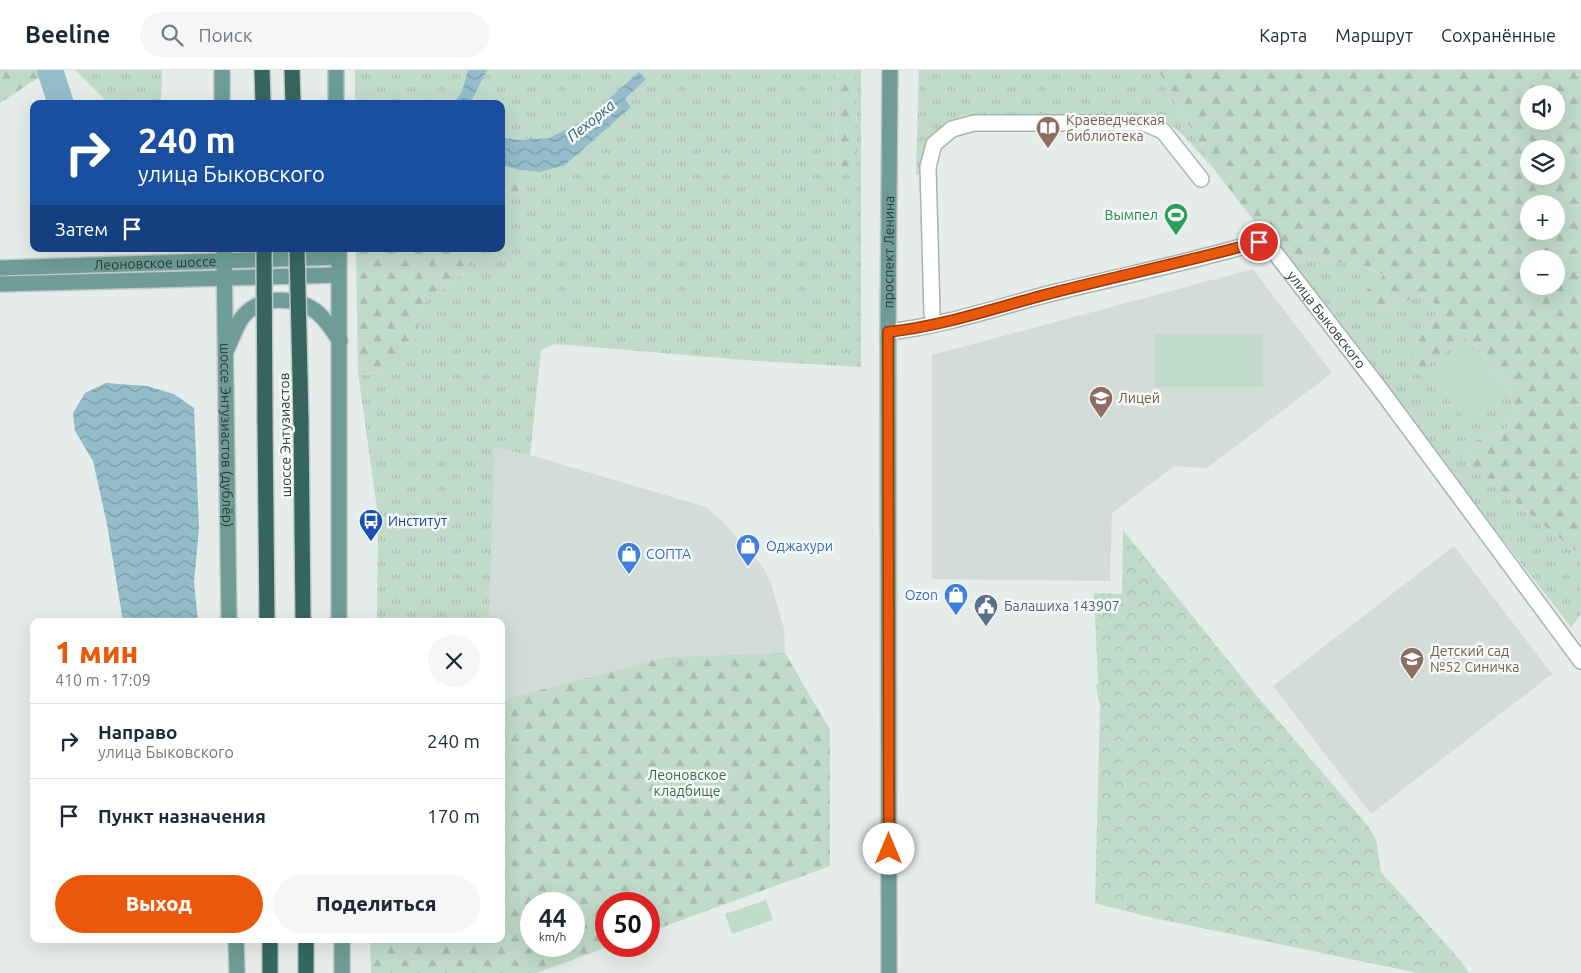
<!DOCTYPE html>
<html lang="ru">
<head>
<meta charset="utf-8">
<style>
	:root { --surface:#fff; --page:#f6f6f7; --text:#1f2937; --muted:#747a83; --line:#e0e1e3; --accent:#ea580c }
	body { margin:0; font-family:Ubuntu,sans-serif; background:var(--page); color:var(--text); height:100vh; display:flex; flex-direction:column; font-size:19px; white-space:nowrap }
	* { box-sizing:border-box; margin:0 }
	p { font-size:16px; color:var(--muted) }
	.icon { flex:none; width:28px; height:28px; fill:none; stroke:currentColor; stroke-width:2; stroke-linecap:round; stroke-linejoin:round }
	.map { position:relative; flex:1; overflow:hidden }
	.panel { position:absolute; left:30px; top:548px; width:475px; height:325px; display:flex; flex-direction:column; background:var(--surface); border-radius:10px; box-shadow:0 5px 20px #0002 }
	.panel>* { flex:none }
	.top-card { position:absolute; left:30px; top:30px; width:475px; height:152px; border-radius:10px; box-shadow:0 5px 20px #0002; background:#1a4fa0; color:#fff; overflow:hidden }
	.controls { position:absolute; left:1520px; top:15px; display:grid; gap:10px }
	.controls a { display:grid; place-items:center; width:45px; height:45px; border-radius:50%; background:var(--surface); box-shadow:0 5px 20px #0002; font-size:25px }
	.speed { position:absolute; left:520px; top:822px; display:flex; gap:10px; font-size:25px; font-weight:700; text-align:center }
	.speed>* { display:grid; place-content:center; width:65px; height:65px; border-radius:50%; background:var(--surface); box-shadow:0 5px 20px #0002; line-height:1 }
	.speed small { font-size:12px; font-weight:400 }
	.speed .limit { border:8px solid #d22; background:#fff; color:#111 }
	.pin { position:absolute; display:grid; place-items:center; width:42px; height:42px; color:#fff; margin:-21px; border:2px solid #fff; border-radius:50%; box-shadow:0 1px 5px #0007 }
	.me { position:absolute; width:55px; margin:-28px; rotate:0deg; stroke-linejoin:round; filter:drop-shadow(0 0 4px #0008) }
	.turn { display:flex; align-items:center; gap:18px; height:105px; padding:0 25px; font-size:22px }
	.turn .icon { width:65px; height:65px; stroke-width:2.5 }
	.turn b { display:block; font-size:35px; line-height:42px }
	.then { display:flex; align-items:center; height:48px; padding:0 25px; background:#0003; gap:10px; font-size:19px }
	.round { display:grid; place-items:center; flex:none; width:52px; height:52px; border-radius:26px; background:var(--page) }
	.head { display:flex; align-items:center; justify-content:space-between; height:85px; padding:0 25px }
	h1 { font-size:30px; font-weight:800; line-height:38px; color:var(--accent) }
	.primary-button { display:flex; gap:10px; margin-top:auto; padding:10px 25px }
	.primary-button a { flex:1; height:58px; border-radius:30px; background:var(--accent); color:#fff; font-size:20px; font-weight:800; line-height:58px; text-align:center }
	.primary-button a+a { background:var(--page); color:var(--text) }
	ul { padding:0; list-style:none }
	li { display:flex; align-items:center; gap:15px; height:75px; padding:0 25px; border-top:1px solid var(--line) }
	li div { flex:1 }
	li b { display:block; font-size:19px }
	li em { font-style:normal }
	header { display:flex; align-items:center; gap:30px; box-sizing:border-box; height:70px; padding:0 25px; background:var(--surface); border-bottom:1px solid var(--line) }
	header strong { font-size:24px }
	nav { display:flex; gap:28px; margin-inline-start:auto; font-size:18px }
	.search { width:350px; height:45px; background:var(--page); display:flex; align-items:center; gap:12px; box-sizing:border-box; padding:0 18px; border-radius:28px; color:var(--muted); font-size:19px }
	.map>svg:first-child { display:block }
	.built { fill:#d3dcd9 }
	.grass { fill:url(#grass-tufts) }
	.forest { fill:url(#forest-firs); fill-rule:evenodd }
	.park { fill:url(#park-crowns) }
	.garden { fill:#c1dbcb }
	.water { fill:url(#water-waves) }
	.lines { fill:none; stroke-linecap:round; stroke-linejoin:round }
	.river { stroke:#94bcca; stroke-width:26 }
	.minor-casing { stroke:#a8b4b1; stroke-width:18 }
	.major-casing { stroke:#c2c8c8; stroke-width:18 }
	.highway-casing { stroke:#c2c8c8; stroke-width:18 }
	.minor { stroke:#fff; stroke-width:15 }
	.major { stroke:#6f9c96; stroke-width:15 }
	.highway { stroke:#366560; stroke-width:15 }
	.highway-bridge-casing { stroke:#c2c8c8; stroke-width:18; stroke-linecap:butt }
	.highway-bridge { stroke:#366560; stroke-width:15 }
	.route-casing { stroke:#983908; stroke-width:12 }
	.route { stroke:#ea580c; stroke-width:9 }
	.labels { text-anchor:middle; stroke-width:5; stroke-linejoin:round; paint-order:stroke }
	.education-label { font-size:14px; fill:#785e54; stroke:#f5f9f8; text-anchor:start }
	.leisure-label { font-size:14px; fill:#27864d; stroke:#f5f9f8; text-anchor:end }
	.street-label { font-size:14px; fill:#263c39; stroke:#f5f9f8 }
	.transit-label { font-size:14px; fill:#164399; stroke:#f5f9f8; text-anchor:start }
	.shop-label { font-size:14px; fill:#366cbe; stroke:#f5f9f8; text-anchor:start }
	.service-label { font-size:14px; fill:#4e5e75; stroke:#f5f9f8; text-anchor:start }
	.park-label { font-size:14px; fill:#356e51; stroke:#f5f9f8 }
	.water-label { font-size:15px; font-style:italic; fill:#275d71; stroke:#f5f9f8 }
</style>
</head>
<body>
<header>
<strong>Beeline</strong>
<div class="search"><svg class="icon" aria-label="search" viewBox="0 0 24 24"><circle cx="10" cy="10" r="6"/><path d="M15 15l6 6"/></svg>Поиск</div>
<nav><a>Карта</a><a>Маршрут</a><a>Сохранённые</a></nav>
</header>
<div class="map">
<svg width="1581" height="903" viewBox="0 0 1581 903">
	<defs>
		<pattern id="grass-tufts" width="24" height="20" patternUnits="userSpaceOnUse" patternTransform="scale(1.25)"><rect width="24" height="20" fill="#c1dbcb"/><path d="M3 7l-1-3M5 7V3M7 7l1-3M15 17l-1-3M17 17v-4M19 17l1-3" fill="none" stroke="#a6bdaf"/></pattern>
		<pattern id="forest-firs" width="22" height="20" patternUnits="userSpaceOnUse" patternTransform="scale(1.25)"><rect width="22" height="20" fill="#c1dbcb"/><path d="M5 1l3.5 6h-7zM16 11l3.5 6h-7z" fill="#a6bdaf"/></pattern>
		<pattern id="park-crowns" width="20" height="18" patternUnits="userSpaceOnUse" patternTransform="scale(1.25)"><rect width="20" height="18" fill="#c1dbcb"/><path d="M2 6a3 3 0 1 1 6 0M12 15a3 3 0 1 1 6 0" fill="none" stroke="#a6bdaf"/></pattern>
		<pattern id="water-waves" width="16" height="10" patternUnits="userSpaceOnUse" patternTransform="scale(1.25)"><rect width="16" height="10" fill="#94bcca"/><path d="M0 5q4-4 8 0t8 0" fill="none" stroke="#799aa5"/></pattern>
	</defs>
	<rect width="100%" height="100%" fill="#e5ecea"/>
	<!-- built -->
	<g class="built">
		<polygon points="1253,199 1332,303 1207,398 1174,396 1112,443 1110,511 932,509 932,285"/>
		<polygon points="495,378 530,385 706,437 722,451 763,497 771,513 784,559 785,583 666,587 501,630 501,551 489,551"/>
		<polygon points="1454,476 1552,604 1371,744 1273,616"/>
	</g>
	<!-- grass -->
	<g class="grass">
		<polygon points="75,0 162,0 161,34 109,34"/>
		<polygon points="355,0 468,0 462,21 453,34 355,34"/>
		<polygon points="487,0 833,0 838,93 857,81 856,0 861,0 861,297 757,291 555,274 541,280 530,385 495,378 489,551 377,551 378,445 358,303 384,304 419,237 468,199 467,179 501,179 501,125 518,123 526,112 518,100 540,102 631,37 624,29 646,9 639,2 585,50 549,68 518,70 501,67 501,34 470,34"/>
		<polygon points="919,0 1158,0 1214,99 1182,64 1165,51 1143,44 976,44 961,46 945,55 930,73 924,105 916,105"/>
		<polygon points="1278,182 1321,191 1357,194 1386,206 1377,241 1423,225 1441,238 1416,274 1425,297 1468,266 1509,317 1514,343 1504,362 1474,371 1467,394 1581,485 1581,545 1571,557"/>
	</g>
	<!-- forest -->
	<g class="forest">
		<polygon points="0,0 50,0 0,33"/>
		<polygon points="833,0 856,0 857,81 854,97 845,100 838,93"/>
		<path d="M 1158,0 L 1581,0 L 1581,485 L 1467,394 L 1474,371 L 1504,362 L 1514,343 L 1509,317 L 1468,266 L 1425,297 L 1413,301 L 1407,293 L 1416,274 L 1441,238 L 1423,225 L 1377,241 L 1362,235 L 1362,225 L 1385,205 L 1357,194 L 1321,191 L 1278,182 L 1214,99 ZM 1529,24 L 1556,24 L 1556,51 L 1529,51 ZM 1529,79 L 1556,79 L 1556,106 L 1529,106 ZM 1529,134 L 1556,134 L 1556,161 L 1529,161 ZM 1529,189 L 1556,189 L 1556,216 L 1529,216 Z"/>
		<polygon points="501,95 518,100 527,112 518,123 501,125"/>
		<polygon points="356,179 467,179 468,199 419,237 418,266 384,304 358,303"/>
		<path d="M 785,583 L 830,660 L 830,796 L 649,862 L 649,834 L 606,834 L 606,876 L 610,876 L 536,903 L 371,903 L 370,869 L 501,869 L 501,630 L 666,587 ZM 531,834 L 574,834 L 574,876 L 531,876 Z"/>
	</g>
	<!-- park -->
	<polygon class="park" points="1123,460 1252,620 1368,756 1376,769 1381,802 1460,890 1469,903 1418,903 1149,847 1095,833 1100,636 1096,616 1098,612 1094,523 1122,524"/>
	<!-- garden -->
	<g class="garden">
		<rect x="1155" y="264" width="108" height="53"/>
		<polygon points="1475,277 1507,318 1466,351 1433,310"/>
		<polygon points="766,830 773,850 732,864 725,844"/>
	</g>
	<!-- water -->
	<g class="water">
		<polygon points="468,0 487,0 470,34 453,34 462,21"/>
		<polygon points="639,2 646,9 625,29 631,37 565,95 540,102 518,100 501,95 501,67 518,70 549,68 585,50"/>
		<polygon points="106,313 147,316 174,324 194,338 199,458 194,512 198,551 123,551 107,454 93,391 75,361 73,343 85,323"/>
	</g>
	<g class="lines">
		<!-- river -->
		<polyline class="river" points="50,0 61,34"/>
		<defs>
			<g id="minor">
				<polyline points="932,244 928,97 934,74 952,59 974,53 1144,53 1163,61 1201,109"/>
				<path id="s1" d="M 888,262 C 944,256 998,237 1052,223 C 1121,206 1191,192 1259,172 L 1267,175 L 1276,184 L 1380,319 L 1581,591"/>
			</g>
			<g id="major">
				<polyline points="222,0 222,34"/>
				<polyline points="336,0 336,34"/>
				<path id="s2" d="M 224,179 L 229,551"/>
				<path id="s3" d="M 0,198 L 339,187"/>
				<polyline points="0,214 339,205"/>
				<path d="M 226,281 C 231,271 235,259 241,249 C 258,225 297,225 318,243 C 327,251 333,261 340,271"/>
				<polyline points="339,551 339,179"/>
				<polyline points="236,869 237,903"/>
				<polyline points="342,869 342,903"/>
				<path id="s4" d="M 889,903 L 888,262 L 890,0"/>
			</g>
			<g id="highway">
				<polyline points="262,0 263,34"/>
				<polyline points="292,0 293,34"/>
				<polyline points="301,350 303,551"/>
				<polyline points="265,351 267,551"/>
				<polyline points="270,869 270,903"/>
				<polyline points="306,869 306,903"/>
			</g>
		</defs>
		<!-- minor casing -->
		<use href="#minor" class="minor-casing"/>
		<!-- major casing -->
		<use href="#major" class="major-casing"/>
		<!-- highway casing -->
		<use href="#highway" class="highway-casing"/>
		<!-- minor -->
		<use href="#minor" class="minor"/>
		<!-- major -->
		<use href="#major" class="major"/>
		<!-- highway -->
		<use href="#highway" class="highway"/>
		<defs>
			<g id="highway-bridge">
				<polyline points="264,179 265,351"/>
				<polyline points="297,179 301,350"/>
			</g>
		</defs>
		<!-- highway-bridge casing -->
		<use href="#highway-bridge" class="highway-bridge-casing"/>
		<!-- highway-bridge -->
		<use href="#highway-bridge" class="highway-bridge"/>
	</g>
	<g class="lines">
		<defs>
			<path id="route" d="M 889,779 L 888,262 C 943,256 995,238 1048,224 C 1118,206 1189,191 1259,172"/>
		</defs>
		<!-- route casing -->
		<use href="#route" class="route-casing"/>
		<!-- route -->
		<use href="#route" class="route"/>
	</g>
	<!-- icons -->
	<defs>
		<symbol id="library-pin" viewBox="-11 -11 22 30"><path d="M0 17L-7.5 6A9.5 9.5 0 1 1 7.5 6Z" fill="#8d6e63" stroke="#f5f9f8"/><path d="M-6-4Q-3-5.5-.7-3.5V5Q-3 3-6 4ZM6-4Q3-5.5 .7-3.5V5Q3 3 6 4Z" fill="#fff"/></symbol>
		<symbol id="stadium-pin" viewBox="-11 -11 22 30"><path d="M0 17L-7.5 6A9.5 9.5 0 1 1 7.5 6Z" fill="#2e9e5b" stroke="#f5f9f8"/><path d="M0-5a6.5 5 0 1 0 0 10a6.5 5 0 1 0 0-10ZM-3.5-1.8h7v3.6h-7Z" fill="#fff"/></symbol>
		<symbol id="school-pin" viewBox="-11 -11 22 30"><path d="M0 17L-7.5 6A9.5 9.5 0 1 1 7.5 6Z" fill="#8d6e63" stroke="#f5f9f8"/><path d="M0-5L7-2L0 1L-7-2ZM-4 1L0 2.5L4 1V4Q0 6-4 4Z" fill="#fff"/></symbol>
		<symbol id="bus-pin" viewBox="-11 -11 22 30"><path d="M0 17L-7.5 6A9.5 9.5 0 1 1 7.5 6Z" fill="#1a4fb4" stroke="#f5f9f8"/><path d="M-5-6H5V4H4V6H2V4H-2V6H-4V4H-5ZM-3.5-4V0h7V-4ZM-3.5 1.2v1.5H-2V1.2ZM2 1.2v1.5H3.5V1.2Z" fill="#fff"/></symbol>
		<symbol id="shop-pin" viewBox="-11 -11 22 30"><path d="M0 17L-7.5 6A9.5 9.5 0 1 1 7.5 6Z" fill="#3f7fe0" stroke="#f5f9f8"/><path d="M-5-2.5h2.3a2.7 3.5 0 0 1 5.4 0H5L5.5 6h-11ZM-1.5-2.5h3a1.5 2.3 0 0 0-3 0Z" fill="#fff"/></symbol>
		<symbol id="civic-pin" viewBox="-11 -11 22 30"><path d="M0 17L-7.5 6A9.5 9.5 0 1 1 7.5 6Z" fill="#5c6f8a" stroke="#f5f9f8"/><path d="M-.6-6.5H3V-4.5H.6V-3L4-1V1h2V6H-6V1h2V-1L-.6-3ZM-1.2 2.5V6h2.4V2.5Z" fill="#fff"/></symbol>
	</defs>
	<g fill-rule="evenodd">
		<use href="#library-pin" x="1034" y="44" width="28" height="38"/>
		<use href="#stadium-pin" x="1162" y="131" width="28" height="38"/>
		<use href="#school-pin" x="1087" y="314" width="28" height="38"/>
		<use href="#bus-pin" x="357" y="437" width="28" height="38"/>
		<use href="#shop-pin" x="734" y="462" width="28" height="38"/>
		<use href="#shop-pin" x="615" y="470" width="28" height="38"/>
		<use href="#shop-pin" x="942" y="511" width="28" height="38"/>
		<use href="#civic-pin" x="972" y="522" width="28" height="38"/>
		<use href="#school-pin" x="1398" y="575" width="28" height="38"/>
	</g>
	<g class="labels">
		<!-- education labels -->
		<g class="education-label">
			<text x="1066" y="55">Краеведческая<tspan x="1066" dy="16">библиотека</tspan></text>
			<text x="1118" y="333">Лицей</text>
			<text x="1430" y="586">Детский сад<tspan x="1430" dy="16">№52 Синичка</tspan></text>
		</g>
		<!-- leisure labels -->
		<g class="leisure-label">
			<text x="1158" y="150">Вымпел</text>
		</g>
		<!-- street labels -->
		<g class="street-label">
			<text dy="5" stroke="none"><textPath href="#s4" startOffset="721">проспект Ленина</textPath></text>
			<text dy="5" stroke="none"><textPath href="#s3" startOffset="155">Леоновское шоссе</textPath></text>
			<text dy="5" stroke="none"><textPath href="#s1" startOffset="486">улица Быковского</textPath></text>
			<text dy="5" stroke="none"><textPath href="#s2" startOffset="186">шоссе Энтузиастов (дублёр)</textPath></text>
			<text transform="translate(285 365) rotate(-91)" y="5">шоссе Энтузиастов</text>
		</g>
		<!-- transit labels -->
		<g class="transit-label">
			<text x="388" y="456">Институт</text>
		</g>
		<!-- shop labels -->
		<g class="shop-label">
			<text x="766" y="481">Оджахури</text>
			<text x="646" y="489">СОПТА</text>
			<text x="938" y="530" text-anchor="end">Ozon</text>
		</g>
		<!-- service labels -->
		<g class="service-label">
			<text x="1004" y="541">Балашиха 143907</text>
		</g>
		<!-- park labels -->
		<g class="park-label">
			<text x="687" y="710">Леоновское<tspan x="687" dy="16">кладбище</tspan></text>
		</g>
		<!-- water labels -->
		<g class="water-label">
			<text transform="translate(591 51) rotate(-39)" y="5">Пехорка</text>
		</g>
	</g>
</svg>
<div class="controls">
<a><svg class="icon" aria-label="sound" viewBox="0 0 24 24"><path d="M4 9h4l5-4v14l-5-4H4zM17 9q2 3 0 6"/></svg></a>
<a><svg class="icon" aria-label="layers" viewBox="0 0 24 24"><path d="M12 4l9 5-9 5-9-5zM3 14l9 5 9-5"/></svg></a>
<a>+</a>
<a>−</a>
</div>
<div class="speed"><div>44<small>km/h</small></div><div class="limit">50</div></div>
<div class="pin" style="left:1259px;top:172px;background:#d93025"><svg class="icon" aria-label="arrive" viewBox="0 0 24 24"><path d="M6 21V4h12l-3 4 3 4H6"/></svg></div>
<svg class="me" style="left:889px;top:779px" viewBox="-20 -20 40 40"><circle r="19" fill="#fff"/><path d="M0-13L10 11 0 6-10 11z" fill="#ea580c"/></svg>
<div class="top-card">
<div class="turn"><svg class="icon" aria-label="right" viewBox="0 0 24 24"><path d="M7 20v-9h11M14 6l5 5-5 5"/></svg><div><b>240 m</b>улица Быковского</div></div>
<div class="then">Затем<svg class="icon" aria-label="arrive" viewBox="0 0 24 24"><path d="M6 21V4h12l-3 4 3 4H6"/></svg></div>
</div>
<section class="panel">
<div class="head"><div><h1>1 мин</h1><p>410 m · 17:09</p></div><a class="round"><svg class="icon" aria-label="close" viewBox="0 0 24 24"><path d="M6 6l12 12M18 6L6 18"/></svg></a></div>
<ul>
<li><svg class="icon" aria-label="right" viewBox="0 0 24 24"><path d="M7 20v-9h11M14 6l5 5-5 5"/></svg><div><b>Направо</b><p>улица Быковского</p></div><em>240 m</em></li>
<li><svg class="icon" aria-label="arrive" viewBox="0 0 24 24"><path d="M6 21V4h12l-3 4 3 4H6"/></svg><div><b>Пункт назначения</b></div><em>170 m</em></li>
</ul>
<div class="primary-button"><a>Выход</a><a>Поделиться</a></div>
</section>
</div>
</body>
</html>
